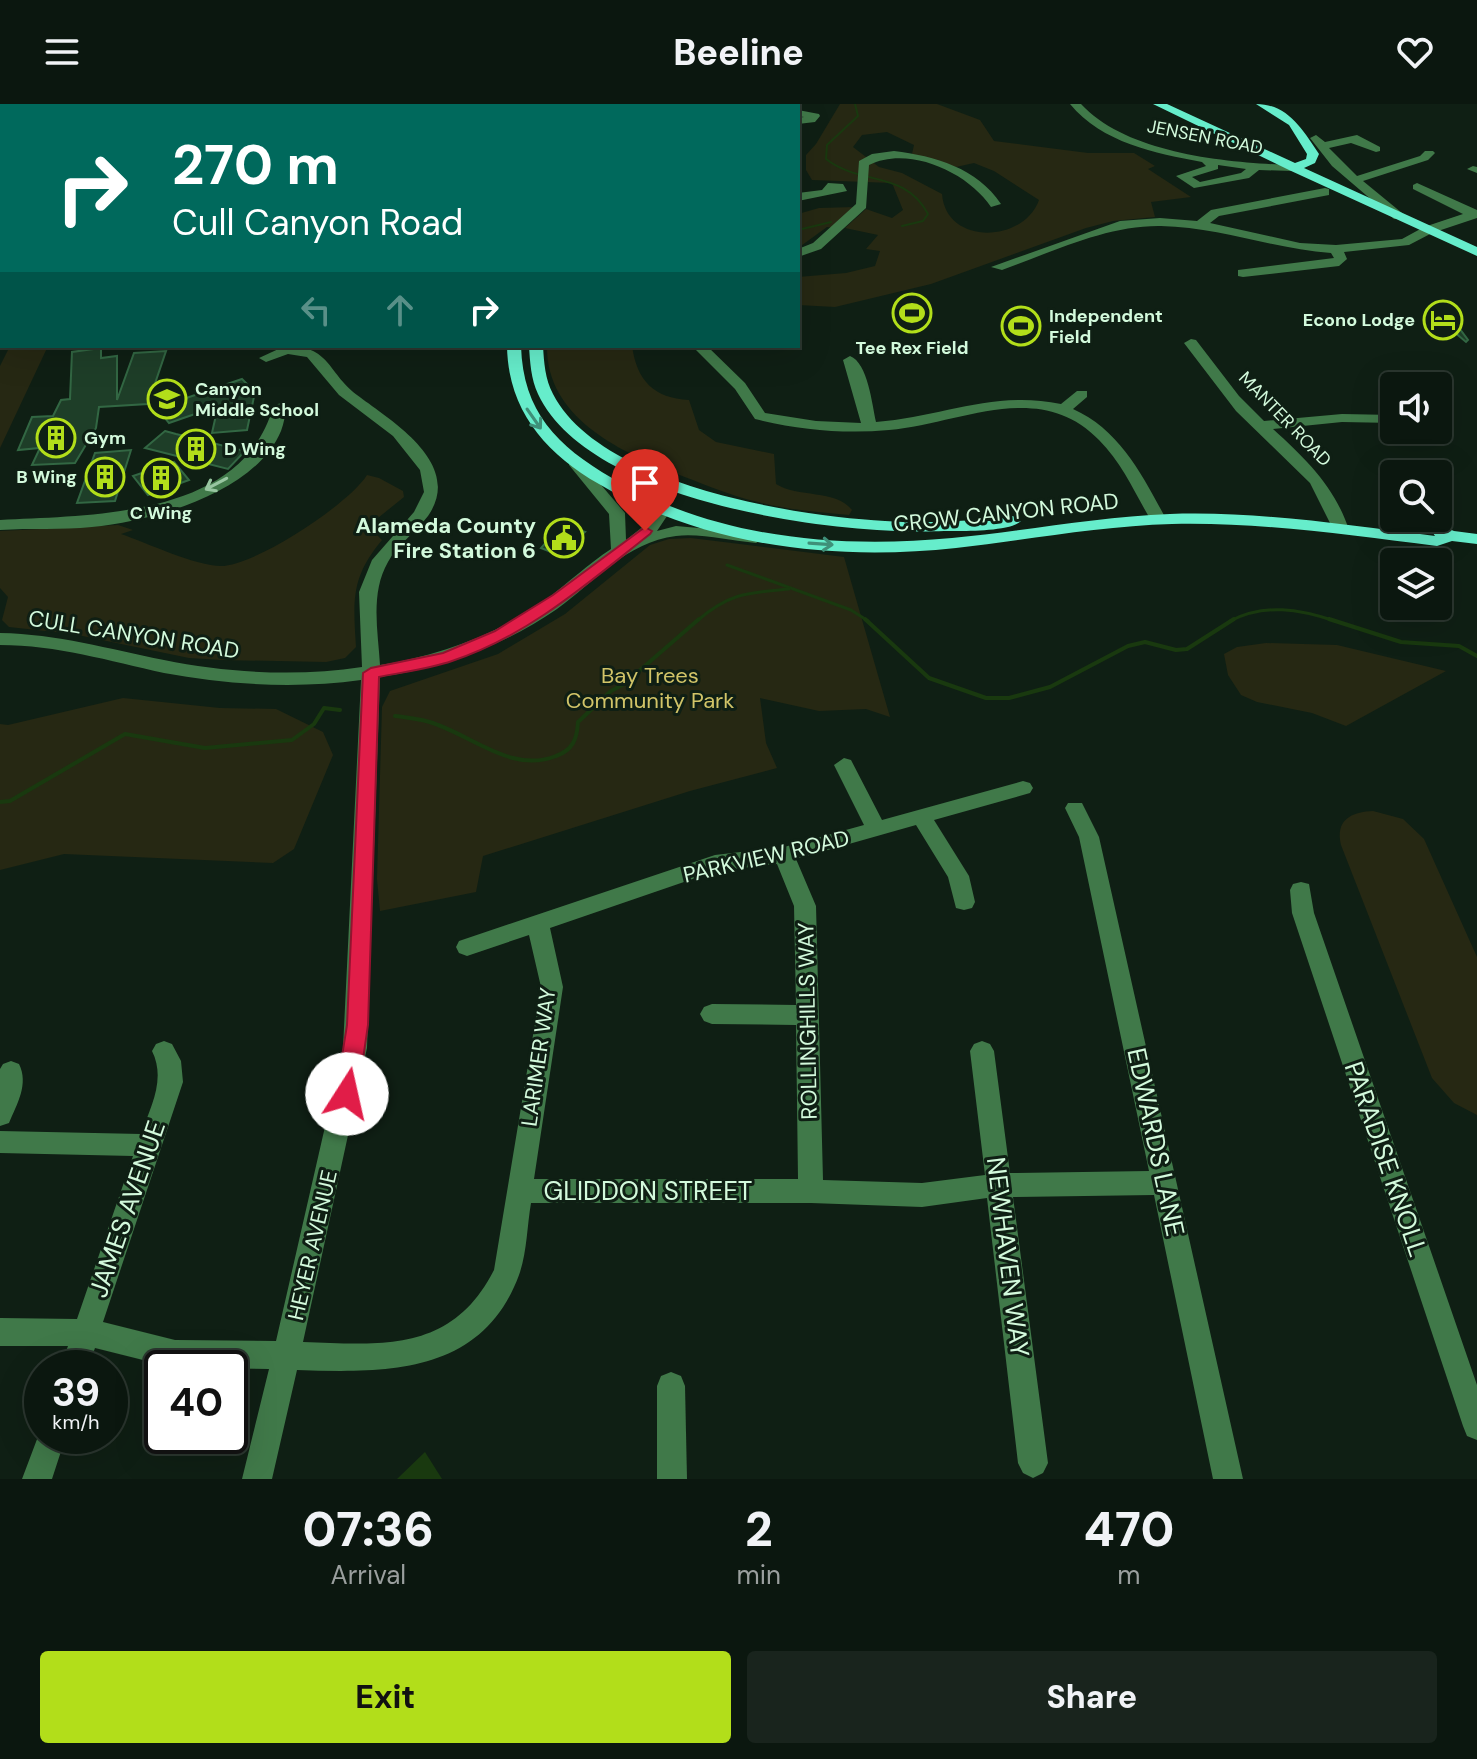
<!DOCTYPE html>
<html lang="en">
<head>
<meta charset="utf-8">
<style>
	:root { --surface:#0b170f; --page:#19241d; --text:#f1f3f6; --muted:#9a9f9e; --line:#2b362f; --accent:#b2de1a }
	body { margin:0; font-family:"DM Sans",sans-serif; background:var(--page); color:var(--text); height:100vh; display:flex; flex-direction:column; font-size:30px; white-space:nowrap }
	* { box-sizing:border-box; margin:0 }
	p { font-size:26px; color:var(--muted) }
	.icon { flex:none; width:44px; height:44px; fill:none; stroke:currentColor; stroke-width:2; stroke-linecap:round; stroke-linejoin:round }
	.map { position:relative; height:1375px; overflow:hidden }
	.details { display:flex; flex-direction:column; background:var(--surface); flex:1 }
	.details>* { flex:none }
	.hud { position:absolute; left:0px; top:0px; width:800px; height:244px; box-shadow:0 8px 32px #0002,0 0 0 2px var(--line); background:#00695c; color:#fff; overflow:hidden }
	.fabs { position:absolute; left:1380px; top:268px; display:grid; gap:16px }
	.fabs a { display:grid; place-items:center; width:72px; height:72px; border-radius:8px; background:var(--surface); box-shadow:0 8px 32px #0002,0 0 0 2px var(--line); font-size:40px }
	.speed { position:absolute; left:24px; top:1246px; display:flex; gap:16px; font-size:40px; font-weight:700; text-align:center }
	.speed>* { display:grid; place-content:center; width:104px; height:104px; border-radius:50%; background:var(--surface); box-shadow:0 8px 32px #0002,0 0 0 2px var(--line); line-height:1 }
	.speed small { font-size:20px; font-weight:400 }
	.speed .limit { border:4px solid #111; border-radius:12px; background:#fff; color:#111 }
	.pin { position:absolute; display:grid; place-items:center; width:68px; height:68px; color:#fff; margin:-82px -34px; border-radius:50% 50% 50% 0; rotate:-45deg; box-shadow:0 0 8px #0007 }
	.pin .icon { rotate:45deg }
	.me { position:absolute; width:88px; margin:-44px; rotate:10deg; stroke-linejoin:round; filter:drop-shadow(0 0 6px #0008) }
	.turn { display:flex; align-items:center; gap:28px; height:168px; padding:0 40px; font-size:36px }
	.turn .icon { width:104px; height:104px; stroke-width:2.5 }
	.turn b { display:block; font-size:56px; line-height:68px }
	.lanes { display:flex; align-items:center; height:76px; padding:0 40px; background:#0003; justify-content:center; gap:40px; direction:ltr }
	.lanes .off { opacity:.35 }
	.eta { display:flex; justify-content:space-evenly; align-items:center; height:136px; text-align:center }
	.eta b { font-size:48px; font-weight:800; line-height:56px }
	.cta { display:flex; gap:16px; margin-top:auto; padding:16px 40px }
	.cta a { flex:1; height:92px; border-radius:8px; background:var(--accent); color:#111; font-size:32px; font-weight:800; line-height:92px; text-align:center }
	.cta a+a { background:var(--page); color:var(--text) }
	header { display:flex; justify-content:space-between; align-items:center; height:104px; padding:0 40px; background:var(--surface); font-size:36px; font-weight:800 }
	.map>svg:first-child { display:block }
	.green { fill:#262813; fill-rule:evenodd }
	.water { fill:#19390f }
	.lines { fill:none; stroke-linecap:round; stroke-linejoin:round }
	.stream-far2 { stroke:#19390f; stroke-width:2 }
	.stream-far1 { stroke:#19390f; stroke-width:3 }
	.stream { stroke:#19390f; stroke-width:4 }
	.building { fill:#1e3e28; stroke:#326743; stroke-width:2 }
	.minor { fill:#407949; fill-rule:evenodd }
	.major { fill:#66edcb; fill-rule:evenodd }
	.oneway { stroke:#3f9079 }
	.oneway2 { stroke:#98c6a1 }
	.route { fill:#e11d48; stroke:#92132f; stroke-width:2 }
	.labels { text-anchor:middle; stroke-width:6; stroke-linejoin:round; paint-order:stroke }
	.far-street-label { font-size:18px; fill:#d3fadc; stroke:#0f1f14 }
	.far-poi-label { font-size:18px; font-weight:bold; fill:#d3fadc; stroke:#0f1f14; text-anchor:start }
	.street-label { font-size:22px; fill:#d3fadc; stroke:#0f1f14 }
	.poi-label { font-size:22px; font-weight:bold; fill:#d3fadc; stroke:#0f1f14; text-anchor:end }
	.park-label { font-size:22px; fill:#d1c468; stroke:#0f1f14 }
	.near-street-label { font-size:26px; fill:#d3fadc; stroke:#0f1f14 }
</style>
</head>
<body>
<header><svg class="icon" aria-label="menu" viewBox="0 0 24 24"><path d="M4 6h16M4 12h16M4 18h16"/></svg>Beeline<svg class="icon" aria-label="heart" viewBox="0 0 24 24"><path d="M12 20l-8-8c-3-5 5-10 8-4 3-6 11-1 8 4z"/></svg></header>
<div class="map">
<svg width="1477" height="1375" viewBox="0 0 1477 1375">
	<rect width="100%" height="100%" fill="#0f1f14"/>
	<!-- green -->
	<g class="green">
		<path d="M 840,0 L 937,0 L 980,16 L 994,37 L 1088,49 L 1134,49 L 1155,62 L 1148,65 L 1191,93 L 1151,98 L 1155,113 L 1113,117 L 1086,124 L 931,180 L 835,203 L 798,201 L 798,173 L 846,169 L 875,162 L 880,147 L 866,145 L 878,131 L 845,124 L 866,105 L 892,114 L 903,106 L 892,79 L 812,76 L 806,66 L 806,51 L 816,40 ZM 887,28 L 914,41 L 912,50 L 956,63 L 974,59 L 994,67 L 1039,96 C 1024,139 946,142 942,90 L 902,69 L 879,63 L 853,43 L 862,31 Z"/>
		<polygon points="856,103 834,124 827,123 798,144 798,110 819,104"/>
		<polygon points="1020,211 1033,212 1043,227 1012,232 1003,226 1008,216"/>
		<polygon points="10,242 48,242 0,344 0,262"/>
		<path d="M 547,242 L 632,242 C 637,277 654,294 689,296 L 699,326 L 716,338 L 774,350 L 776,380 C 797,394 836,385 852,406 L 849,411 C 819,408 788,406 758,398 C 728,391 701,379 672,368 C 617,346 546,312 547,242 Z"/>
		<path d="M 367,371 L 379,374 L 403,387 L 404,393 L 368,422 L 382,436 C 351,473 353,496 356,543 L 345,554 L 326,558 L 222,556 L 189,554 L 73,530 L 9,523 L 2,516 L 8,493 L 0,484 L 0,427 L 118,421 L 133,426 L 121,430 C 147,439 196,462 221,462 C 255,462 349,400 367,371 Z"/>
		<polygon points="691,434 844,453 890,613 866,605 819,607 760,594 766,639 777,664 690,687 483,752 476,788 380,807 377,775 382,603 390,587 498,550 565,510 650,441 669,435"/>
		<polygon points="1266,539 1337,541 1446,567 1346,622 1312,609 1257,598 1241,591 1228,571 1224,550 1237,543"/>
		<polygon points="123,594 220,604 276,605 323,628 333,651 294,745 273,759 64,750 0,766 0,620 8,621"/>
		<path d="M 1373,707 L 1403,715 L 1424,735 L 1477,853 L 1477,1011 L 1454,999 L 1432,974 L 1341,741 C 1335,716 1351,708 1373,707 Z"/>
	</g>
	<!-- water -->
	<polygon class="water" points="425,1348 442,1375 397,1375"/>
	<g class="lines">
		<!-- stream-far2 -->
		<g class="stream-far2">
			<path d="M 855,0 L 858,12 L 827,41 L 826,55 C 861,82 905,66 928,110 L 923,117 L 902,122"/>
			<polyline points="798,126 831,118"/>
		</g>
		<!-- stream-far1 -->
		<g class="stream-far1">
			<polyline points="727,461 851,506 868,517"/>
			<path d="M 697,517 C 729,489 747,489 789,485"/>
			<path d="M 1230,517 C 1265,499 1299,505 1335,517"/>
		</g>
		<!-- stream -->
		<g class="stream">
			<polyline points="865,515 929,574 986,594 1009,594 1050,583 1128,542 1145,538 1176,546 1187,545 1234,515"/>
			<polyline points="1329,515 1401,538 1459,542 1477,552"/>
			<path d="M 395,612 C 410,614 424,615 438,621 C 476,635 514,669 556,652 C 573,646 577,635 578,618 L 611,587 L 624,580 L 699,515"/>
			<polyline points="0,698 10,697 125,630 205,644 292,636 314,620 324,604 340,606"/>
		</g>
	</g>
	<!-- building -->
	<g class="building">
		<polygon points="1448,209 1468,236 1466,238 1433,210"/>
		<polygon points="101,244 101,254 117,252 117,296 134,249 166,247 148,300 99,303 96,324 75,359 32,361 40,344 18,346 32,313 53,312 61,296 70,295 72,248"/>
		<polygon points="242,275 255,288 247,326 212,329 218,302 169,319 157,304"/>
		<polygon points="165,327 176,330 245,347 228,365 145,344"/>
		<polygon points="131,346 115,397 77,399 95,349"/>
		<polygon points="174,358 189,376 148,391 133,372"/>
		<polygon points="562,420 585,428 559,451 541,444"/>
	</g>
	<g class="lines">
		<!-- minor -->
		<g class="minor">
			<polygon points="457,0 468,0 469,2 458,2"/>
			<rect x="694" y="0" width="10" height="2"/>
			<rect x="744" y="0" width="10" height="2"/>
			<path d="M 1070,0 L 1081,0 C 1127,50 1228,59 1293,61 L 1299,64 L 1293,67 L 1259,66 L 1249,74 L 1194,84 L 1176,72 L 1206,62 L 1202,58 C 1155,49 1102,39 1070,0 ZM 1218,61 L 1246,65 L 1241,69 L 1200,78 L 1192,73 L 1218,65 Z"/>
			<polygon points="798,6 819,10 820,12 815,18 798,20 798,14 804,13 798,12"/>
			<polygon points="1316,31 1325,38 1357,31 1380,43 1380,47 1376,48 1351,39 1329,44 1357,72 1420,52 1425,47 1433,47 1435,49 1428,56 1363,77 1402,109 1402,115 1394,115 1332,62 1310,34"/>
			<path d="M 894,47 C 935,52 977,64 1001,100 L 991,103 C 968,68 908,41 869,61 L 866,104 L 821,145 L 798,153 L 798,145 L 813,139 L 856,100 L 859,57 L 872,50 Z"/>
			<rect x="0" y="48" width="2" height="6"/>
			<polygon points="1473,62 1477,63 1477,69 1467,65"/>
			<polygon points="828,79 843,80 847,87 798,97 798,89 822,86"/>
			<path d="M 1417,79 L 1477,106 L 1477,114 L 1432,129 L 1409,141 L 1344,148 L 1347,155 L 1339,162 L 1243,173 L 1238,172 L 1238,166 L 1334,154 L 1331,149 C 1274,145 1219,123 1161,122 C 1107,121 1052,148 1002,166 L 991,163 L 1120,117 L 1160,114 L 1197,117 L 1211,106 L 1325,84 L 1329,85 L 1329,91 L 1219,112 L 1210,119 L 1300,139 L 1336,141 L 1402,135 L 1424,123 L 1463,110 L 1413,85 L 1413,81 Z"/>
			<path d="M 1191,235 L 1196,236 L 1239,292 L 1264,317 L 1342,310 L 1394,311 L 1394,319 L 1342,318 L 1273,325 C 1306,355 1335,383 1349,426 L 1347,429 L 1335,429 L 1310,379 L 1236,307 L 1184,239 Z"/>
			<path d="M 285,242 C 331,242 326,267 357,291 C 393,318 464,360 428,412 C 416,428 397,441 388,458 C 370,489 378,527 380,561 C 438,552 499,530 547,495 C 568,479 588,460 611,445 L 609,410 L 569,361 L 569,355 L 579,355 L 625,409 L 626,436 L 645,421 L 657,403 L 663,401 L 671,406 L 657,427 L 676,422 L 756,429 L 764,434 L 756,439 C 731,437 701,429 676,432 C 626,438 595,478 557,505 C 505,541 442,564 380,573 L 367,944 L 303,1238 C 385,1241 452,1248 494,1166 L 541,883 L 529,831 L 467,852 L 459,849 L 456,843 L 459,837 L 715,751 L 784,743 L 864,721 L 834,661 L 844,654 L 851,656 L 882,716 L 1023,677 L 1030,679 L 1033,684 L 1030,689 L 934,716 L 969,772 L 975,798 L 972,804 L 964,806 L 956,804 L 948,773 L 916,721 L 796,755 L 816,802 L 823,1076 L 922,1079 L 985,1071 L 970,947 L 974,940 L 982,937 L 990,940 L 994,947 L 1010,1069 L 1149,1067 L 1079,733 L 1065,704 L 1068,699 L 1082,699 L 1099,733 L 1243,1375 L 1213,1375 L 1154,1091 L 1013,1093 L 1048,1359 L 1043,1369 L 1033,1374 L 1023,1369 L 1018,1359 L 987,1094 L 922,1103 L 811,1099 L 531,1099 C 527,1122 527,1149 519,1171 C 482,1271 387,1269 297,1266 L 272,1375 L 242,1375 L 269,1265 L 175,1264 L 95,1244 L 88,1264 L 60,1264 L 68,1242 L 0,1242 L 0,1214 L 77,1215 L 133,1052 L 0,1049 L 0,1027 L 141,1030 C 151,1002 166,975 152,947 L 156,940 L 164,937 L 172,940 L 181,957 L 183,978 L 103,1218 L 175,1236 L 276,1237 L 343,944 L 361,576 C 297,585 228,581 164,569 C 109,557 57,541 0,541 L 0,529 C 57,530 109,545 164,556 C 228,569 298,573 362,563 L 359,488 L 372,456 L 414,408 L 424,388 L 420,366 L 393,332 L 339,291 L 307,253 L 288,250 L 266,258 L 259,254 ZM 777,760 L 794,802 L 796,901 L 712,900 L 704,903 L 700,910 L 704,917 L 712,920 L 796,921 L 798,1075 L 534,1075 L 563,883 L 550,824 L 716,767 Z"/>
			<path d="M 692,242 L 707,242 L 745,279 L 765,309 L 816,317 L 861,319 L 843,256 L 850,252 C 868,259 872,300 876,318 C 942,313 993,286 1061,300 L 1077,287 L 1087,287 L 1087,293 L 1073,305 C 1120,326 1143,372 1166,415 L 1164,418 L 1152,418 C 1135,390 1123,360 1099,336 C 1039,274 960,320 889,326 C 844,330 799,326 755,315 L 735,285 Z"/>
			<path d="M 280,299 L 287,303 C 285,311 284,319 281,327 C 255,389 153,417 92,423 C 61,426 31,424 0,426 L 0,416 C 92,411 242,414 273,303 Z"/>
			<polygon points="1301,778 1309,780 1314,809 1477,1281 1477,1336 1467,1332 1463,1322 1292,809 1290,786 1293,780"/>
			<path d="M 11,957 L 19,960 C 29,980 17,1000 9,1019 L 0,1022 L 0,965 L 3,960 Z"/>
			<polygon points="671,1268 681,1272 685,1282 687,1375 657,1375 657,1282 661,1272"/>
			<polygon points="42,1322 42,1332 66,1332 52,1375 22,1375"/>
		</g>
		<!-- major -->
		<g class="major">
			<rect x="579" y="0" width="10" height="2"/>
			<rect x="596" y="0" width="10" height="2"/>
			<path d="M 1153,0 L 1167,0 L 1295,59 L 1306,55 L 1307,50 L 1289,21 L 1256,0 C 1288,0 1303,26 1319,50 L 1315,59 L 1304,64 L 1477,143 L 1477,152 L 1289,66 Z"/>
			<path d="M 507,242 L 521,242 C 523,308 557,342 612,374 C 715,434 836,445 952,434 C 1025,427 1097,413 1170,410 C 1259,407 1347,421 1435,432 L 1431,426 L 1439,421 L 1454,427 L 1477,430 L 1477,440 L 1452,437 L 1437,442 C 1349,431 1261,418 1172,420 C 1099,422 1028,436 956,444 C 834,457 706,443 599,380 C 545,349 508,306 507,242 Z"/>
			<path d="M 529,242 L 543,242 C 544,258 545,275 553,290 C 599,380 792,412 885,417 C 928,420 970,417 1013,412 L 1021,417 C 1010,428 962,427 944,427 C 836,432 589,399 538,290 C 531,275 530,258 529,242 Z"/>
		</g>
	</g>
	<!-- one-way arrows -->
	<defs><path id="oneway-shaft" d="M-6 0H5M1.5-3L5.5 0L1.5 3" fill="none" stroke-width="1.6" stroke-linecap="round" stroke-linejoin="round" transform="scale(2)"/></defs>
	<g class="oneway">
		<use href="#oneway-shaft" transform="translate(534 315) rotate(55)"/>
		<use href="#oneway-shaft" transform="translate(821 440) rotate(4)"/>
	</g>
	<use class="oneway2" href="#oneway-shaft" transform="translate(216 380) rotate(152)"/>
	<!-- route -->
	<path class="route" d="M 645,423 L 652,427 L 650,430 C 588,479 528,532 452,557 C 429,565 403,568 379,573 L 368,921 L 358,990 L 355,996 L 347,999 L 339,996 L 336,990 L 347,921 L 363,569 L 371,564 L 443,549 L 495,527 L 553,491 Z"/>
	<!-- icons -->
	<defs>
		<symbol id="stadium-ring" viewBox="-11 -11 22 22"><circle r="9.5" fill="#0f1f14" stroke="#b2de1a" stroke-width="1.5"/><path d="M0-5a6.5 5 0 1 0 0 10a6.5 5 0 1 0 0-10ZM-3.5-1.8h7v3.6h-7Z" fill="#b2de1a"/></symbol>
		<symbol id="hotel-ring" viewBox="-11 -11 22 22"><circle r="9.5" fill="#0f1f14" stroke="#b2de1a" stroke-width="1.5"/><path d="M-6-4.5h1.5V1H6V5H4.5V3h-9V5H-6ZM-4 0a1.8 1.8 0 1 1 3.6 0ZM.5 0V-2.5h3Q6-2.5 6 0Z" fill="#b2de1a"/></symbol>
		<symbol id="school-ring" viewBox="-11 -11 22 22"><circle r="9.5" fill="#0f1f14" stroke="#b2de1a" stroke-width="1.5"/><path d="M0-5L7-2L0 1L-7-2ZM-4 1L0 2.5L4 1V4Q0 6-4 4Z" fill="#b2de1a"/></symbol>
		<symbol id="building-ring" viewBox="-11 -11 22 22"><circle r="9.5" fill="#0f1f14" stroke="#b2de1a" stroke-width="1.5"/><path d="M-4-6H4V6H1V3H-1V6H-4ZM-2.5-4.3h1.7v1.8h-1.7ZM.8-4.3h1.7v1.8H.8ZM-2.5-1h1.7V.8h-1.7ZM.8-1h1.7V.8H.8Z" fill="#b2de1a"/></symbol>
		<symbol id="civic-ring" viewBox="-11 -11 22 22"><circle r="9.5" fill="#0f1f14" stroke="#b2de1a" stroke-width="1.5"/><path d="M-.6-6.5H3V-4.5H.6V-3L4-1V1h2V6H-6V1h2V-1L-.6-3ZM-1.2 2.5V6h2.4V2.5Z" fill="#b2de1a"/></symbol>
	</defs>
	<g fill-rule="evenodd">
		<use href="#stadium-ring" x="890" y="187" width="44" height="44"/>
		<use href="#hotel-ring" x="1421" y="194" width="44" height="44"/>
		<use href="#stadium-ring" x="999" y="200" width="44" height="44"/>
		<use href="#school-ring" x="145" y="273" width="44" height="44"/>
		<use href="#building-ring" x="34" y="312" width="44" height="44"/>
		<use href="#building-ring" x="174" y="323" width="44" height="44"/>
		<use href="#building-ring" x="83" y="351" width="44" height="44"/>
		<use href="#building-ring" x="139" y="352" width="44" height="44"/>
		<use href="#civic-ring" x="542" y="412" width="44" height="44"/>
	</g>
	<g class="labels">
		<!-- far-street labels -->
		<g class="far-street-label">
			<text transform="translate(1205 33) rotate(11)" y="6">JENSEN ROAD</text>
			<text transform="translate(1285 315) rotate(46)" y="6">MANTER ROAD</text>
		</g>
		<!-- far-poi labels -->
		<g class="far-poi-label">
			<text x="1049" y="218">Independent<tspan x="1049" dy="21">Field</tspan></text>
			<text x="1415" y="222" text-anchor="end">Econo Lodge</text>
			<text x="912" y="250" text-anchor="middle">Tee Rex Field</text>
			<text x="195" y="291">Canyon<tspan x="195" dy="21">Middle School</tspan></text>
			<text x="84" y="340">Gym</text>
			<text x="224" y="351">D Wing</text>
			<text x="77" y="379" text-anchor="end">B Wing</text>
			<text x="161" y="415" text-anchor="middle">C Wing</text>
		</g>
		<!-- street labels -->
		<g class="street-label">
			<text transform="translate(1006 408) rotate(-6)" y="8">CROW CANYON ROAD</text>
			<text transform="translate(134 530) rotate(9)" y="8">CULL CANYON ROAD</text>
			<text transform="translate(766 752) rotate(-13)" y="8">PARKVIEW ROAD</text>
			<text transform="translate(807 917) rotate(-91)" y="8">ROLLINGHILLS WAY</text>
			<text transform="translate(538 953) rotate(-82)" y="8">LARIMER WAY</text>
			<text transform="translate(312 1141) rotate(-77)" y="8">HEYER AVENUE</text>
		</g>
		<!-- poi labels -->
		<g class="poi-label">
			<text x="536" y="429">Alameda County<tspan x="536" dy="25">Fire Station 6</tspan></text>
		</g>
		<!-- park labels -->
		<g class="park-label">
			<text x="650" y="579">Bay Trees<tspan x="650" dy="25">Community Park</tspan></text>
		</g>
		<!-- near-street labels -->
		<g class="near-street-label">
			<text transform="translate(1156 1038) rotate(78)" y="9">EDWARDS LANE</text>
			<text transform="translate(1386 1055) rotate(71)" y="9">PARADISE KNOLL</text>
			<text x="648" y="1096">GLIDDON STREET</text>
			<text transform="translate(127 1105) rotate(-71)" y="9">JAMES AVENUE</text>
			<text transform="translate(1008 1153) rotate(83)" y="9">NEWHAVEN WAY</text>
		</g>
	</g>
</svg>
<div class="fabs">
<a><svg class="icon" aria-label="sound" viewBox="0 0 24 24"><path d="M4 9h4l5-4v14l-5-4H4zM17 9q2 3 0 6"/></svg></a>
<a><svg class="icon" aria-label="search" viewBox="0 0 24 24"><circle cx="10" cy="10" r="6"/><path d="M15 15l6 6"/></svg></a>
<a><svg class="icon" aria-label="layers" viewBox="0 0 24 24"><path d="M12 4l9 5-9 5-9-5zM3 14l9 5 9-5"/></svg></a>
</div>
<div class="speed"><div>39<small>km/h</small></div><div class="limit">40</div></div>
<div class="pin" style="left:645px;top:427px;background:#d93025"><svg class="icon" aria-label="arrive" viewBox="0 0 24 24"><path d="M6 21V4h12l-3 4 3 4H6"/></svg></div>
<svg class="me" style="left:347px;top:990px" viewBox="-20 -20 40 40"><circle r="19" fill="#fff"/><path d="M0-13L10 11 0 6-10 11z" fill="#e11d48"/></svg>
<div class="hud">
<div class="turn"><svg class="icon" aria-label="right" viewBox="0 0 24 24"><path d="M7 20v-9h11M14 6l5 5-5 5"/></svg><div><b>270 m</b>Cull Canyon Road</div></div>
<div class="lanes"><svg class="icon off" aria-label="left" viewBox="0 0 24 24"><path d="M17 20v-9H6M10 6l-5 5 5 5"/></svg><svg class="icon off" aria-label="ahead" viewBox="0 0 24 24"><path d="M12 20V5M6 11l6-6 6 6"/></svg><svg class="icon" aria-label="right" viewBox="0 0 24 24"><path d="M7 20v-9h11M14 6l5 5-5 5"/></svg></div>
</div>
</div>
<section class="details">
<div class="eta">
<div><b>07:36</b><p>Arrival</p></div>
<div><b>2</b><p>min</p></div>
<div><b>470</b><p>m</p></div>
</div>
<div class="cta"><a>Exit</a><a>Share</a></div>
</section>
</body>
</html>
